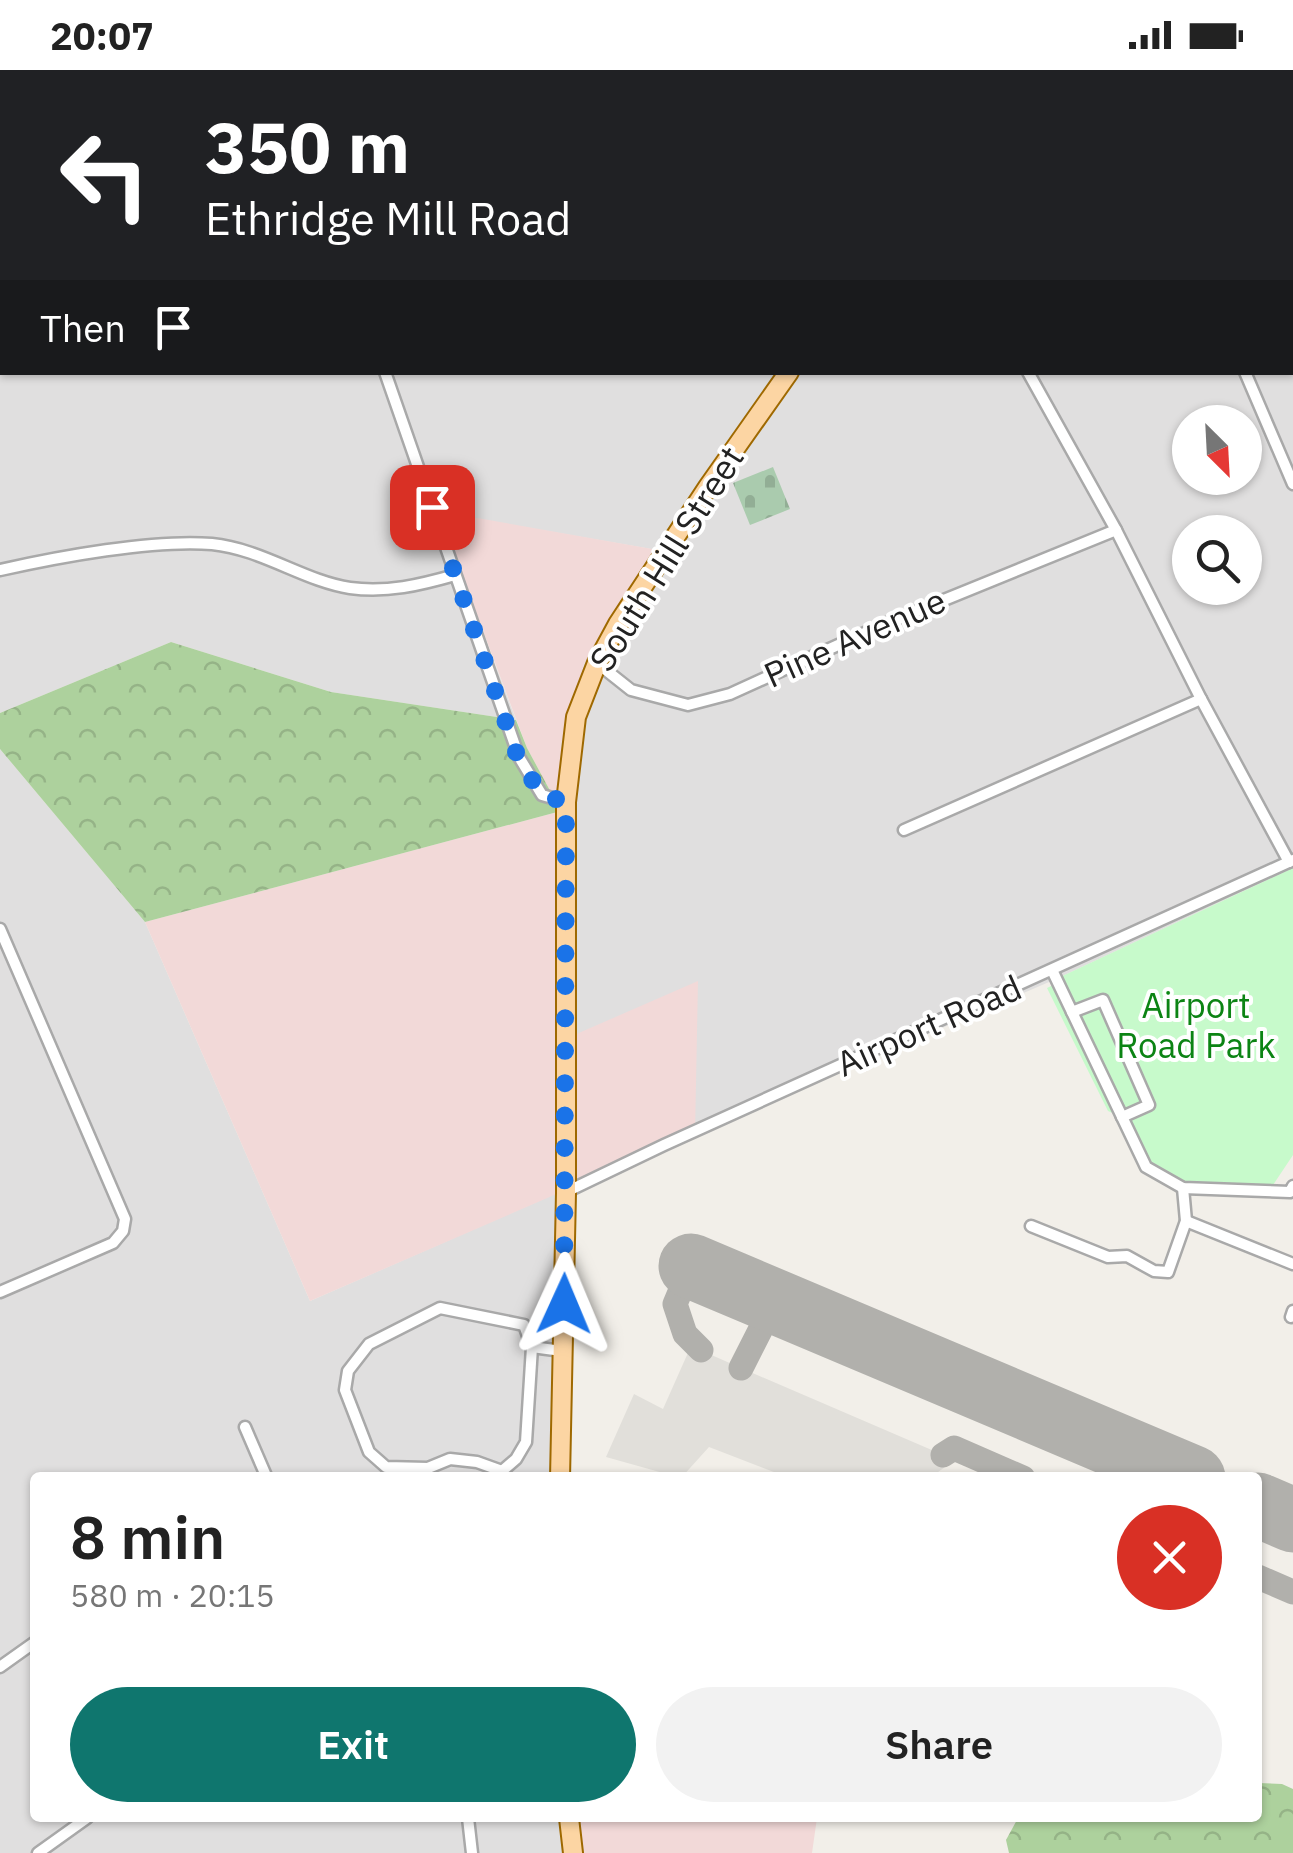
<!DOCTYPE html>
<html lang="en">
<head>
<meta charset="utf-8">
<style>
	:root { --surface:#fff; --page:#f2f2f2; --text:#222; --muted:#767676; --accent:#0f766e }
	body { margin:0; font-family:"IBM Plex Sans",sans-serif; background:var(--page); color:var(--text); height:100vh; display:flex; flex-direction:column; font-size:38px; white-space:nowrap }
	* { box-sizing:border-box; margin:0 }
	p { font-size:32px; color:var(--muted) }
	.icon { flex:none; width:55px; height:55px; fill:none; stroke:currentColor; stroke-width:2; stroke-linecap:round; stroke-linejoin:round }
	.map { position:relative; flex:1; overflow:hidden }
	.panel { position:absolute; left:30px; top:1402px; width:1232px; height:350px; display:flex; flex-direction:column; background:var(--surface); border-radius:10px; box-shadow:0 2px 8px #0004 }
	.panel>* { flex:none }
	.guide { position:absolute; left:0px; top:0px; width:1295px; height:305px; box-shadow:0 2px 8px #0004; background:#202124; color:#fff; overflow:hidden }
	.needle { width:65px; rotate:156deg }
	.fabs { position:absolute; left:1172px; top:335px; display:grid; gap:20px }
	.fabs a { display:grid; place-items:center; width:90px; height:90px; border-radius:50%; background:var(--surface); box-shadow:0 2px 8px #0004; font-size:50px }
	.pin { position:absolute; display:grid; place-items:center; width:85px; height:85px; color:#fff; margin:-42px; border-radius:20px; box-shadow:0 5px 15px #0006 }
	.me { position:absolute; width:110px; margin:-55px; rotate:1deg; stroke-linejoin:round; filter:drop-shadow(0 0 8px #0008) }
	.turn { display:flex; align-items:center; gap:35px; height:210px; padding:0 40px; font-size:45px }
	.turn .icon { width:130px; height:130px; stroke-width:2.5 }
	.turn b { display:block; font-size:70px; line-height:85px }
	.then { display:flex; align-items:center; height:95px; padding:0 40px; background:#0003; gap:20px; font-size:38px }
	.round { display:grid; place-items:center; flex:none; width:105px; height:105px; border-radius:52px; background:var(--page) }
	.overview { display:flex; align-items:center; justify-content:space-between; height:170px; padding:0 40px }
	h1 { font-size:60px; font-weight:600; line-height:75px }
	.cta { display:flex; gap:20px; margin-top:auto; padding:20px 40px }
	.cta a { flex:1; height:115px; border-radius:60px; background:var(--accent); color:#fff; font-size:40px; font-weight:600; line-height:115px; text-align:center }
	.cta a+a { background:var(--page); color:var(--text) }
	.status { display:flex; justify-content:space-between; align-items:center; height:70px; padding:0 50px; background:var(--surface); direction:ltr }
	.status svg { height:28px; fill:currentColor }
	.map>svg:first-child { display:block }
	.residential { fill:#e0dfdf; fill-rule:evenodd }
	.commercial { fill:#f2d9d8 }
	.airport { fill:#e1dfda }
	.forest { fill:url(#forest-crowns) }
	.cemetery { fill:url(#cemetery-stones) }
	.park { fill:#c7facb }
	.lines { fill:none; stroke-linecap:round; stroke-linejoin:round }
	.taxiway { stroke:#b1b0ac; stroke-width:25 }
	.runway { stroke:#b1b0ac; stroke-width:65 }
	.minor-casing { stroke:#a9a9a9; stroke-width:15 }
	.primary-casing { stroke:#9f6900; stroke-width:22 }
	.minor { stroke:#fff; stroke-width:10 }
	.primary { stroke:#fcd5a3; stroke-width:18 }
	.route { stroke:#1a73e8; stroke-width:18; stroke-dasharray:0 32.4 }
	.labels { text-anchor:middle; stroke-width:8; stroke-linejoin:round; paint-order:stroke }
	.street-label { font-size:35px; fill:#222; stroke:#fff }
	.park-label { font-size:35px; fill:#0c8414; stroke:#fff }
</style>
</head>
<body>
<div class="status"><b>20:07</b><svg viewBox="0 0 49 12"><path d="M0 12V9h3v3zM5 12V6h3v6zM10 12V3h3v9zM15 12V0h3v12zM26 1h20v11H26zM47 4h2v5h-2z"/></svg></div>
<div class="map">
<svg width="1293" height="1783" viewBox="0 0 1293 1783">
	<defs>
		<pattern id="forest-crowns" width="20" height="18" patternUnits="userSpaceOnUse" patternTransform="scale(2.5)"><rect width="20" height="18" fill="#add19d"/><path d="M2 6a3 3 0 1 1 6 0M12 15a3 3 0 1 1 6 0" fill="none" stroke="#95b387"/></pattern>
		<pattern id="cemetery-stones" width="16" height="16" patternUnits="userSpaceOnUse" patternTransform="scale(2.5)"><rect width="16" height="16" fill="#aacbae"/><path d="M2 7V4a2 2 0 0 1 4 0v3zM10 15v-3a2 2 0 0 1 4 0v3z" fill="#92ae95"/></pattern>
	</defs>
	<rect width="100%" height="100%" fill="#f2efe9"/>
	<!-- residential -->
	<g class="residential">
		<path d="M 0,0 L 1293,0 L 1293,798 L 1056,909 L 695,1064 L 564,969 L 561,674 L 584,594 L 657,480 L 438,442 L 516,650 L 331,622 L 171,572 L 0,643 ZM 2,2 L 1292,2 L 1292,302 L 2,302 ZM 1190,352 L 1245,352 L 1245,408 L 1190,408 ZM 1190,462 L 1245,462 L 1245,518 L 1190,518 Z"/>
		<polygon points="0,679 145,852 310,1231 566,1119 564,1407 35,1408 35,1748 573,1748 577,1783 0,1783"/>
	</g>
	<!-- commercial -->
	<g class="commercial">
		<polygon points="438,441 658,480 584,594 561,674 565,969 698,911 695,1064 310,1231 145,852 561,741 527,678"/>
		<polygon points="573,1748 817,1748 812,1783 577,1783"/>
	</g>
	<!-- airport -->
	<polygon class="airport" points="691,1276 741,1298 955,1390 931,1407 787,1407 709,1377 681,1408 606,1387 634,1324 663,1339"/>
	<!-- forest -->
	<g class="forest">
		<polygon points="171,572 331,622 516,650 527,678 561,741 145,852 0,679 0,643"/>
		<polygon points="1258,1713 1282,1714 1293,1719 1293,1783 1009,1783 1006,1770 1018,1748 1258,1748"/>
	</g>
	<!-- cemetery -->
	<polygon class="cemetery" points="773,397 790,439 750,455 733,413"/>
	<!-- park -->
	<path class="park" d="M 1293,798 L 1293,1085 L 1273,1115 C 1244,1115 1179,1119 1156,1103 C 1138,1090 1125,1064 1117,1045 L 1108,1041 L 1047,918 L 1057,913 L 1056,909 Z"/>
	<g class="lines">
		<!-- taxiway -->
		<g class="taxiway">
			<polyline points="691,1196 675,1234 685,1264 701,1280"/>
			<polyline points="741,1298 775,1231"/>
			<polyline points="943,1385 954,1378 1023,1408"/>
			<polyline points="1258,1507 1293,1522"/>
		</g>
		<!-- runway -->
		<g class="runway">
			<polyline points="691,1196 1193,1408"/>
			<polyline points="1258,1435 1293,1450"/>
		</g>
		<defs>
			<g id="minor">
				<polyline points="132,0 135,2"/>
				<polyline points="759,0 761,2"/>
				<polyline points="1240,0 1242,2"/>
				<polyline points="385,2 385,0"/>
				<polyline points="723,2 726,0"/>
				<polyline points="1292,104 1293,105"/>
				<polyline points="0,272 2,272"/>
				<polyline points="385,302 519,687 542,725 566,732"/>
				<polyline points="1028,302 1116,460 1201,629 1289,792"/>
				<polyline points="1245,302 1293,414"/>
				<path d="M 0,500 C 58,487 154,469 212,474 C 262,479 304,511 350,518 C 387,523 420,515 455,505"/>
				<polyline points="597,593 631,620 688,635 730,624 880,556 1116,460"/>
				<polyline points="904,760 1201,629"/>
				<polyline points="0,859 125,1149 123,1161 113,1173 0,1222"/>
				<polyline points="1052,900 1146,1097 1183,1118 1290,1122 1293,1116"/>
				<polyline points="1072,942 1103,930 1149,1035 1122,1047"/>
				<polyline points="566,1122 664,1075 1293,790"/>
				<polyline points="1186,1151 1293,1194"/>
				<polyline points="1031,1156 1108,1187 1127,1186 1154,1201 1168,1202 1186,1151 1183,1118"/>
				<polygon points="440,1238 524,1255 532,1277 526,1372 516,1389 502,1401 477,1392 450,1389 428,1398 386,1397 369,1382 345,1320 348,1301 369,1274"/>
				<polyline points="1291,1247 1293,1241"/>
				<polyline points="532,1277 562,1281"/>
				<polyline points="245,1357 267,1408"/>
				<polyline points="0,1597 35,1572"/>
				<polyline points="468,1748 472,1783"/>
				<polyline points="38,1783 87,1748"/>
			</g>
			<g id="primary">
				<polyline points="996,2 997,0"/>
				<polyline points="560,1408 566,1123 566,732 576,647 597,593 618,554 708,417 789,302"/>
				<polyline points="569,1748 573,1783"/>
			</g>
		</defs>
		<!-- minor casing -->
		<use href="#minor" class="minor-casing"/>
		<!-- primary casing -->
		<use href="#primary" class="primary-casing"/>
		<!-- minor -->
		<use href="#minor" class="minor"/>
		<!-- primary -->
		<use href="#primary" class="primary"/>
	</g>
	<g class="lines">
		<!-- route -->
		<polyline class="route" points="432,437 518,688 542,725 566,732 564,1234"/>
	</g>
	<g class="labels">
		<!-- street labels -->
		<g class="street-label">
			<text transform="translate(667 489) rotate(-58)" y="12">South Hill Street</text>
			<text transform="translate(855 568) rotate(-24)" y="12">Pine Avenue</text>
			<text transform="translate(929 956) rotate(-24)" y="12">Airport Road</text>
		</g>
		<!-- park labels -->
		<g class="park-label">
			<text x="1196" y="948">Airport<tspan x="1196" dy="40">Road Park</tspan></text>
		</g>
	</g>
</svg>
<div class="fabs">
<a><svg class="needle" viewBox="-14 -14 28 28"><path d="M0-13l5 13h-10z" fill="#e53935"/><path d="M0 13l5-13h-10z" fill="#767676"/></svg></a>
<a><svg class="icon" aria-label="search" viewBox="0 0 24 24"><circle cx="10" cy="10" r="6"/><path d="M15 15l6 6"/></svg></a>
</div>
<div class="pin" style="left:432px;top:437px;background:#d93025"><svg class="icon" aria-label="arrive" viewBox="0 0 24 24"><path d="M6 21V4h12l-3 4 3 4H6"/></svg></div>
<svg class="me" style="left:564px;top:1234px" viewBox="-20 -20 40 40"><path d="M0-17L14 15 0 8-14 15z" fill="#1a73e8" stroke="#fff" stroke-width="4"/></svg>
<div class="guide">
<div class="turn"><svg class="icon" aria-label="left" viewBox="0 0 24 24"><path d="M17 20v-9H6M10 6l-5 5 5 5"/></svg><div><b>350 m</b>Ethridge Mill Road</div></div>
<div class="then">Then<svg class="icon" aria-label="arrive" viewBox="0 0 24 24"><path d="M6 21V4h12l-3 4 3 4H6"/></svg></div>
</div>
<section class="panel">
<div class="overview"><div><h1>8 min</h1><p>580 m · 20:15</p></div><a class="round" style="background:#d93025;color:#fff"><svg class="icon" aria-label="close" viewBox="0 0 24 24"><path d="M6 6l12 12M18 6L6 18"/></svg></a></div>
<div class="cta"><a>Exit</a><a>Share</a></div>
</section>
</div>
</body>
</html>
